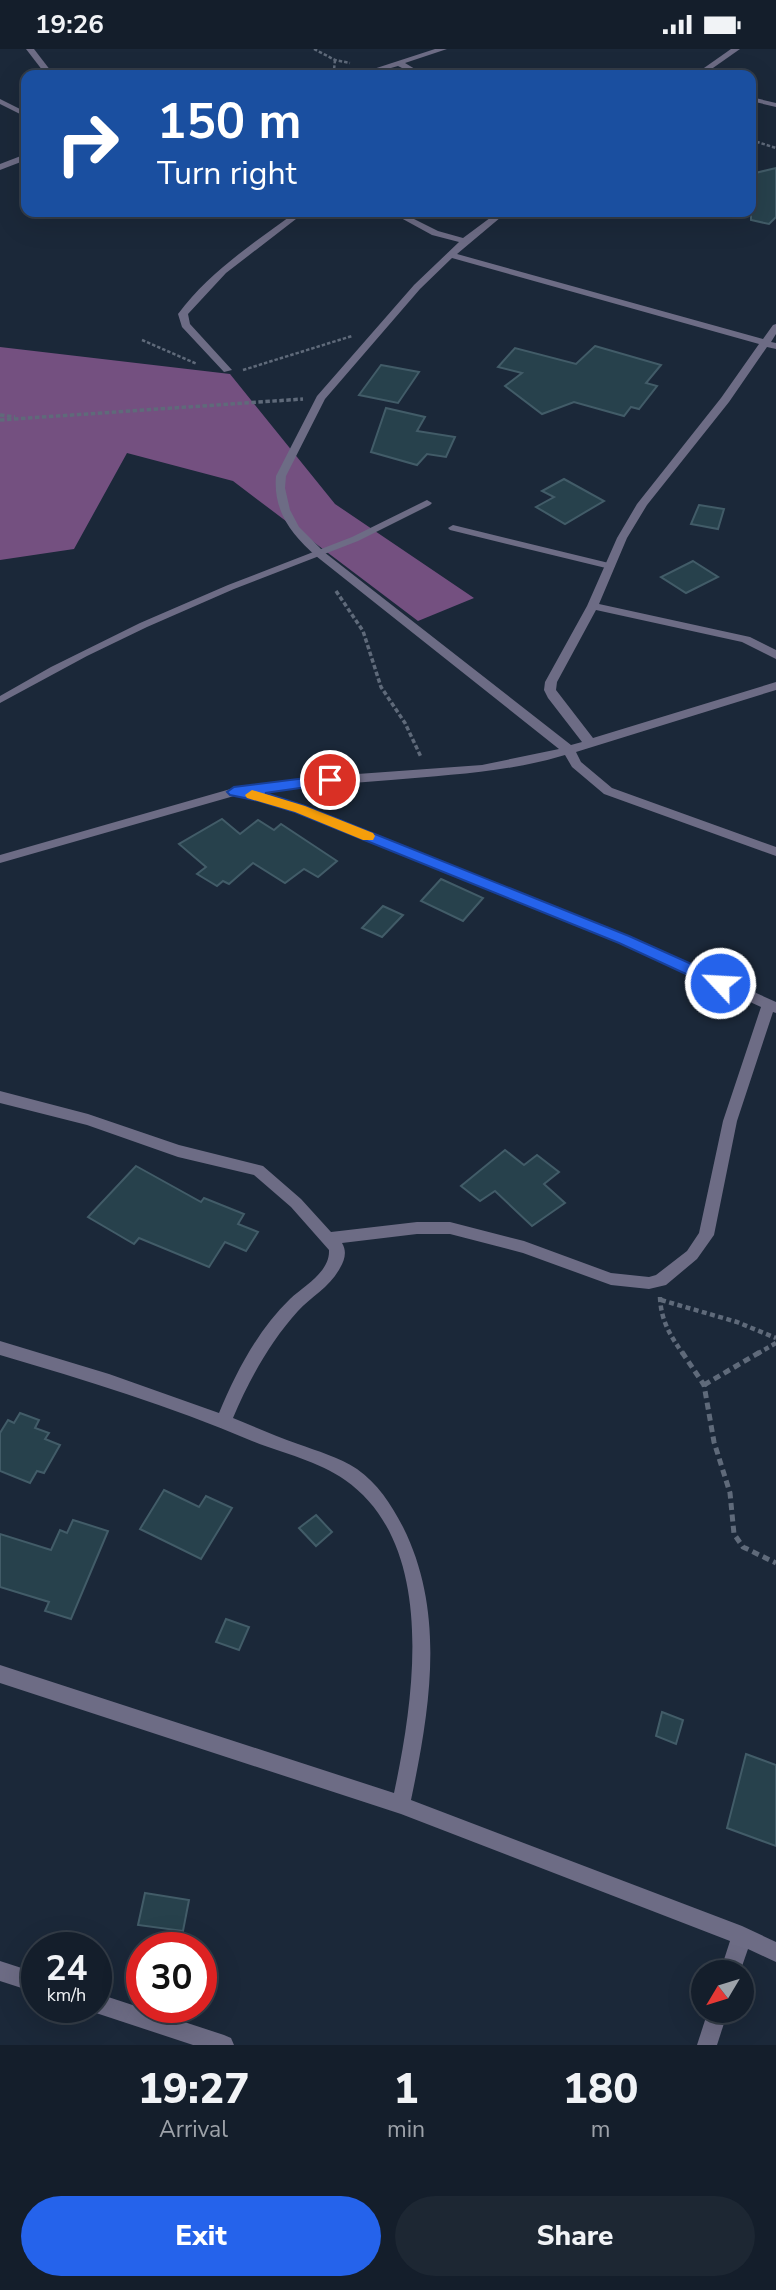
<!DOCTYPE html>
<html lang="en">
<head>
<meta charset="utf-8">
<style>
	:root { --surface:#141e2b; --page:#1d2733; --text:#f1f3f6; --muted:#9da2a9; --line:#333c47; --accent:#2563eb }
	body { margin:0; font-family:"Nunito Sans",sans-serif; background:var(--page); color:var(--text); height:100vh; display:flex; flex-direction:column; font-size:26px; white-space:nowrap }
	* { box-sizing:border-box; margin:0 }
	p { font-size:23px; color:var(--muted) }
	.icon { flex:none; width:38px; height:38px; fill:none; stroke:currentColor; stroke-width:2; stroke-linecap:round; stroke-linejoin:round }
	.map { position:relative; height:1996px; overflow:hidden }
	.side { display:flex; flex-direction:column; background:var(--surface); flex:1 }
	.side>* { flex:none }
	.top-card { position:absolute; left:21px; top:21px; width:735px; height:147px; border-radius:14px; box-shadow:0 7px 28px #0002,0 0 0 2px var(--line); background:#1a4fa0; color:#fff; overflow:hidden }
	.needle { width:46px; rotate:232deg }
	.fabs { position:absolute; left:691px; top:1911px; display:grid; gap:14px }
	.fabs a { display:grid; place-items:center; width:63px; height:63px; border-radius:50%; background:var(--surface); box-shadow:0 7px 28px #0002,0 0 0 2px var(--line); font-size:35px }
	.speed { position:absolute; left:21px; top:1883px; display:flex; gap:14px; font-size:35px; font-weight:700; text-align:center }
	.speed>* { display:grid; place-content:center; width:91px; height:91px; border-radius:50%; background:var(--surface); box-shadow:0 7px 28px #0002,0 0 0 2px var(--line); line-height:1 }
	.speed small { font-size:18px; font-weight:400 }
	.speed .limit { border:10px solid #d22; background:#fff; color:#111 }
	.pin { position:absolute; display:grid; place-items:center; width:60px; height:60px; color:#fff; margin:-30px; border:4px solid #fff; border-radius:50%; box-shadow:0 2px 7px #0007 }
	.me { position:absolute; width:77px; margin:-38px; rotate:295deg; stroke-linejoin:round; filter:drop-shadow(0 0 5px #0008) }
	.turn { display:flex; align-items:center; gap:24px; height:147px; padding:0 21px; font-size:32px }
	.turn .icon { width:91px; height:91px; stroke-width:2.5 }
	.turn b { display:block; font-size:49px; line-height:60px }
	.eta { display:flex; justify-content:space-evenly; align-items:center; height:119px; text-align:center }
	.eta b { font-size:42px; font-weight:800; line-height:49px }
	.action { display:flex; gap:14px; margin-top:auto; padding:14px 21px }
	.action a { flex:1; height:80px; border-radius:42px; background:var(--accent); color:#fff; font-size:28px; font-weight:800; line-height:80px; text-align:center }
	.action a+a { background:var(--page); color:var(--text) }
	.status { display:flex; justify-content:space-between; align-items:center; height:49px; padding:0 35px; background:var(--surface); direction:ltr }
	.status svg { height:19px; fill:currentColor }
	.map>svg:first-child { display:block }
	.forest { fill:#745080 }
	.building { fill:#27414c; stroke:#425c68; stroke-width:2 }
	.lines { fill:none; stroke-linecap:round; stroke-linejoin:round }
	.path-far3 { stroke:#5f6a7a; stroke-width:2.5; stroke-dasharray:3.5 2; stroke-linecap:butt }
	.path-far2 { stroke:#5f6a7a; stroke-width:3.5; stroke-dasharray:4.5 2.5; stroke-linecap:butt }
	.path-far1 { stroke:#5f6a7a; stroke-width:4.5; stroke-dasharray:5 3.5; stroke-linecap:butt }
	.path { stroke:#5f6a7a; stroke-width:5; stroke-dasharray:7 4.5; stroke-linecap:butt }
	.lane { fill:#6d6c85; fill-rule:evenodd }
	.street { fill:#6d6c85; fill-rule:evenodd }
	.route { fill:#2563eb; stroke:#184099; stroke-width:2 }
	.slow { fill:#f59e0b }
</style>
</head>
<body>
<div class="status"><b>19:26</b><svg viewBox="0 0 49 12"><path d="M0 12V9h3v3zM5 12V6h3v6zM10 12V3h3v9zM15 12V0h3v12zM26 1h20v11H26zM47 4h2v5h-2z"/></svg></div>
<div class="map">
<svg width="776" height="1996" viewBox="0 0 776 1996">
	<rect width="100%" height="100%" fill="#1b2839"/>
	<!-- forest -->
	<polygon class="forest" points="0,298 230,325 335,455 474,549 418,572 233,432 127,404 74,500 0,511"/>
	<!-- building -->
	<g class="building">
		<polygon points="776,119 776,168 769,175 751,171 751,125"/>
		<polygon points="595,297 661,316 646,334 657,337 639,360 631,358 624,367 574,353 542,365 505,337 522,324 498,318 515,299 576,315"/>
		<polygon points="381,316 419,323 398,354 359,346"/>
		<polygon points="386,359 425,368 417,382 455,388 446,408 427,405 417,416 371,403"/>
		<polygon points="564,430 604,452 565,475 536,458 554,448 542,442"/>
		<polygon points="699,456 724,460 718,480 691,475"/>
		<polygon points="693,512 718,528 686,544 661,528"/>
		<polygon points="222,770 240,785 258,771 274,781 281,775 337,812 318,828 304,820 285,834 253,814 229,835 223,832 217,837 197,825 206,818 179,795"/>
		<polygon points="441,830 483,849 463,872 421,852"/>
		<polygon points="383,857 403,866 382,888 362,879"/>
		<polygon points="505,1101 524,1116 537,1106 559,1123 544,1135 565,1154 532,1177 495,1142 480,1152 461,1137"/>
		<polygon points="136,1117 201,1153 204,1149 244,1165 238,1175 258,1183 246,1202 225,1193 209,1218 139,1189 134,1195 88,1168"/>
		<polygon points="20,1364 39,1371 35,1379 49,1384 45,1390 60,1396 44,1424 37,1422 30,1434 0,1422 0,1384 8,1371 14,1374"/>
		<polygon points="164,1441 199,1458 206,1447 232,1459 201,1510 140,1480"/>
		<polygon points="316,1466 332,1483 316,1497 299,1479"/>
		<polygon points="73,1471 108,1482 71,1570 45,1562 49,1553 0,1538 0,1485 51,1501 60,1481 67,1484"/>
		<polygon points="226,1570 249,1578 239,1601 216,1593"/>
		<polygon points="662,1663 683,1671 676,1695 656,1687"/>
		<polygon points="746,1705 776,1716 776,1797 727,1779"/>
		<polygon points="145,1844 189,1851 183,1882 138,1876"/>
	</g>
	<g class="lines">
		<!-- path-far3 -->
		<g class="path-far3">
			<polyline points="314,0 335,11 350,14"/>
			<polyline points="335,11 334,21 337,26"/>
			<polyline points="751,91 776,99"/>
			<polyline points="156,166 165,163"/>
			<polyline points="142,291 197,315"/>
			<polyline points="243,321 352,287"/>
		</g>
		<!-- path-far2 -->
		<g class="path-far2">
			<polyline points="0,366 15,368"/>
			<polyline points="0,371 303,350"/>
			<polyline points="336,542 363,582 381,638 405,674 421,708"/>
		</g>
		<!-- path-far1 -->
		<g class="path-far1">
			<path d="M 660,1248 C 661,1272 670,1286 683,1305"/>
			<polyline points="661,1251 737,1273 776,1289"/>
			<polyline points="757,1305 776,1294"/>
		</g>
		<!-- path -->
		<g class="path">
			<polyline points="682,1303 704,1336 714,1393 730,1444 734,1485 743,1498 776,1514"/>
			<polyline points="704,1336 760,1303"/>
		</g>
		<!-- lane -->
		<g class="lane">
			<polygon points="427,451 432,454 430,456 358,492 234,540 147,578 87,607 0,654 0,647 51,618 140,574 228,536 352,488"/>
			<polygon points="453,476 613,515 615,517 610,520 450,481 448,479"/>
		</g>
		<!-- street -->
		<g class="street">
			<polygon points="26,0 34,0 54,26 46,26"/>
			<polygon points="435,0 447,0 405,14 425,26 416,26 398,17 366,26 355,26"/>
			<polygon points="731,0 740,0 703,26 694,26"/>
			<polygon points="751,48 776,54 776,58 751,52"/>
			<polygon points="0,50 26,63 26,68 0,55"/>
			<polygon points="26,105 26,111 0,121 0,115"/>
			<path d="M 296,163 L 305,163 L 226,224 L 188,265 L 190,275 L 232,321 L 224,323 L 182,278 L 178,265 C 210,222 254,194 296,163 Z"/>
			<path d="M 390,163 L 400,163 L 438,182 L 463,189 L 498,163 L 507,163 L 457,205 L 763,290 L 773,276 L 776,275 L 776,285 L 771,293 L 776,294 L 776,300 L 767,298 L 729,353 L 647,456 L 627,489 L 599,555 L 750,588 L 776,601 L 776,610 L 742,593 L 596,561 L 557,633 L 556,641 L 593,689 L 776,633 L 776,641 L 576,703 L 581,713 L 612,739 L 776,798 L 776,807 L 604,745 L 572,718 L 565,706 C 509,723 450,726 391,731 C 348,734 306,738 263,743 L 304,757 L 629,887 L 776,953 L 776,964 L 773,963 L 737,1072 L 714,1186 L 697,1210 L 666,1236 L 649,1240 L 611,1236 L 523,1204 L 450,1185 L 417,1185 L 342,1194 C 347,1202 345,1211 340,1219 C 330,1238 312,1247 298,1262 C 270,1293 249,1331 233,1369 C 255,1378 276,1387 298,1395 C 317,1402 339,1408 357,1420 C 378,1435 391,1455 403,1478 C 446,1564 430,1660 411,1751 L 742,1877 L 776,1893 L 776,1913 L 748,1900 L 740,1923 L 720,1923 L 730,1892 L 401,1765 L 0,1634 L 0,1616 L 394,1744 C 414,1650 438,1496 345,1431 C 318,1412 282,1404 252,1392 C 170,1357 85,1331 0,1306 L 0,1292 L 109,1325 L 219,1364 C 236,1323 258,1281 290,1250 C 305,1236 330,1223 329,1201 L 291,1158 L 254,1126 L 178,1108 L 87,1076 L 0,1054 L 0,1042 L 88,1065 L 179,1096 L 263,1117 L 301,1150 L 331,1183 L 417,1173 L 450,1173 L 524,1192 L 611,1224 L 649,1228 L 656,1226 L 687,1202 L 699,1184 L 723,1072 L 761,958 L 619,893 L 296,763 L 260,751 L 234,747 L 0,814 L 0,806 L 234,739 L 244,740 L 250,737 L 330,727 L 482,716 L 559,700 L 316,507 C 291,485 273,462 276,427 L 317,347 L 414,236 L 459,193 L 432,186 ZM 452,209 L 759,295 L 721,349 L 637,455 L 617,489 L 587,557 L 545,633 L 544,641 L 548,649 L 582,693 L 571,696 L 324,503 L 299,478 L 290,461 L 285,439 L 286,427 L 325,350 L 420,240 Z"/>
			<polygon points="0,1912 37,1924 37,1944 0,1932"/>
			<polygon points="96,1944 224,1986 231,1989 234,1996 193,1996 96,1964 88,1958 96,1958"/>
			<polygon points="708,1962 728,1962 717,1996 697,1996"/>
		</g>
	</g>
	<!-- route -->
	<polygon class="route" points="330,726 337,731 335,734 265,744 305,757 629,887 725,930 728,934 720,940 714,938 619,894 295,763 259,752 230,746 227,743 234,738"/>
	<!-- slow -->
	<polygon class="slow" points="252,741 305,757 373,784 375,787 373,791 363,791 295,763 247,749 245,746"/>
</svg>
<div class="fabs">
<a><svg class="needle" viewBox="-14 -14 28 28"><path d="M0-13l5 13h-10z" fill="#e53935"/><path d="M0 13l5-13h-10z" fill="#9da2a9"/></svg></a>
</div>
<div class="speed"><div>24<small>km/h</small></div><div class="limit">30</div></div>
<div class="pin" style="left:330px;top:731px;background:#d93025"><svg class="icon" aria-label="arrive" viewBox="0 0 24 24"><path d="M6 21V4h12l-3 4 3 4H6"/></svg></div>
<svg class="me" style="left:720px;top:934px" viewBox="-20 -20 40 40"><circle r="17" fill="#2563eb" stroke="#fff" stroke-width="3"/><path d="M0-11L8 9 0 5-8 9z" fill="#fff"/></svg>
<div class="top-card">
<div class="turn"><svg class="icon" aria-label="right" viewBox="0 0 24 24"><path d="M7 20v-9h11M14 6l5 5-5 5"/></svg><div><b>150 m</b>Turn right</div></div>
</div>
</div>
<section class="side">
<div class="eta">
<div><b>19:27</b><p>Arrival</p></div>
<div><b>1</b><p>min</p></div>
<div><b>180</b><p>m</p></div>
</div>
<div class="action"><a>Exit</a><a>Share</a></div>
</section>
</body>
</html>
